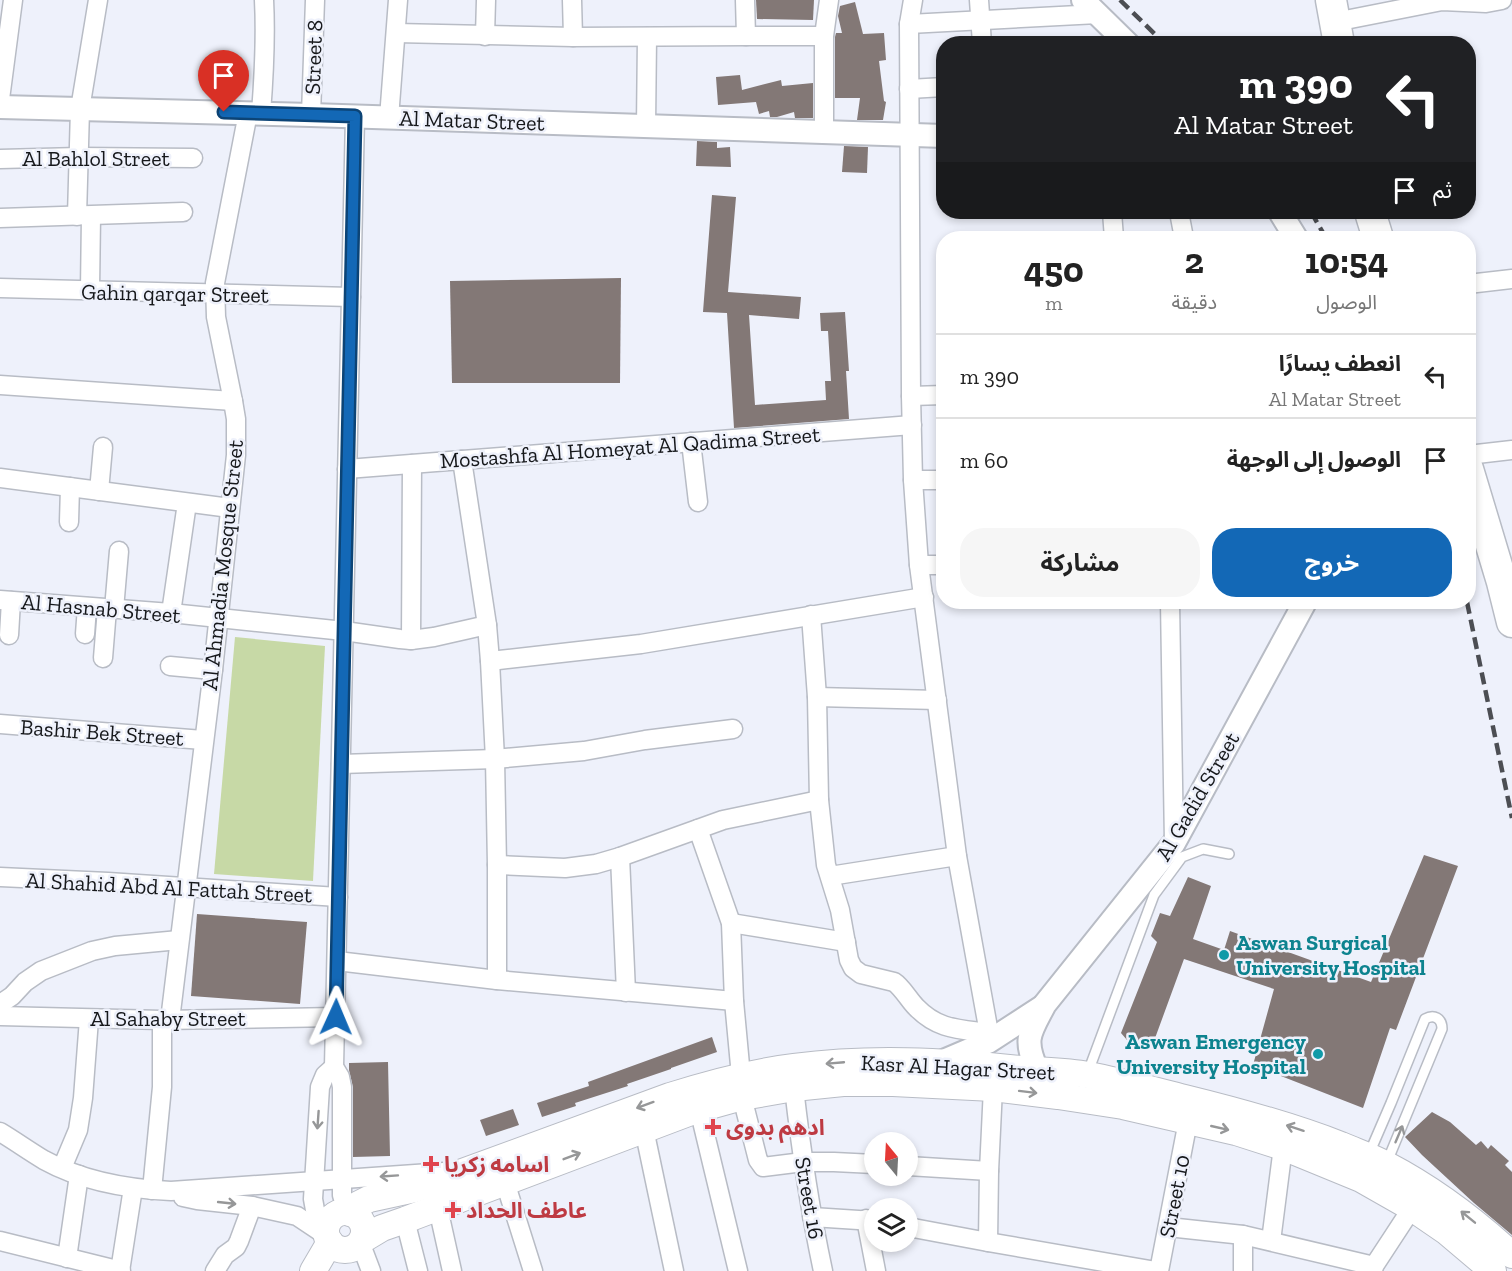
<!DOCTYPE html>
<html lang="ar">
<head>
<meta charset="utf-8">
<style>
	:root { --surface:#fff; --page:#f6f6f6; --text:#222; --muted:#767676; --line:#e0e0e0; --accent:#1368b6 }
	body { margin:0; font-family:"Zilla Slab","Noto Sans Arabic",serif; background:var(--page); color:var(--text); direction:rtl; height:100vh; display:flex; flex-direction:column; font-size:22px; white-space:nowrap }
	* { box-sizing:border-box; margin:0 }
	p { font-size:20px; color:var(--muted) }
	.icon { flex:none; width:33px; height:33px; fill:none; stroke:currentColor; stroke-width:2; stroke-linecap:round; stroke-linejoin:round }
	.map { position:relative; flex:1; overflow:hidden; direction:ltr }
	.side { position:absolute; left:936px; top:231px; width:540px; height:378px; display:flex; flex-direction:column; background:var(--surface); border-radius:24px; box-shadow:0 3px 9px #0003; direction:rtl }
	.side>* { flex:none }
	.hud { position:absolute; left:936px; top:36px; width:540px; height:183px; border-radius:24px; box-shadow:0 3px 9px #0003; direction:rtl; background:#202124; color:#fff; overflow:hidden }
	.needle { width:39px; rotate:342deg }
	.buttons { position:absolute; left:864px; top:1132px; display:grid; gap:12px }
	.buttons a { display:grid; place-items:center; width:54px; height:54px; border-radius:50%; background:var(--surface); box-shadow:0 3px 9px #0003; font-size:30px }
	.pin { position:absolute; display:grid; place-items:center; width:51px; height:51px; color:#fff; margin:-62px -26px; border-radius:50% 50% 50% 0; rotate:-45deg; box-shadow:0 0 6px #0007 }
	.pin .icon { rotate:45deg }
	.me { position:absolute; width:66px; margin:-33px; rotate:1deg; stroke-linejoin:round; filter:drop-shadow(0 0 4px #0008) }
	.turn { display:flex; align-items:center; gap:21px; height:126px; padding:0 24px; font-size:27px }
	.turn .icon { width:78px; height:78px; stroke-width:2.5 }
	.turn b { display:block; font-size:42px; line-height:51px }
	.then { display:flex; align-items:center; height:57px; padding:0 24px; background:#0003; gap:12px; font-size:22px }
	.eta { display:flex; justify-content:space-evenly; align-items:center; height:102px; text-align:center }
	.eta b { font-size:36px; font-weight:700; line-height:42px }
	.primary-button { display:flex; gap:12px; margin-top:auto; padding:12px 24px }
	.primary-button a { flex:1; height:69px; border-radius:24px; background:var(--accent); color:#fff; font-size:24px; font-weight:700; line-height:69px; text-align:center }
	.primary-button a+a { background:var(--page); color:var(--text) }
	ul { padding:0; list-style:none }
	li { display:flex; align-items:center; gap:18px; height:84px; padding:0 24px; border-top:2px solid var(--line) }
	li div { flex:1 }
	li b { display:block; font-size:22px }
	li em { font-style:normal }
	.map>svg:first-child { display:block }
	.green { fill:#c7d9a6 }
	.building { fill:#837876 }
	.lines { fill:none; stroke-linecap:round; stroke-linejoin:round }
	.service-casing { stroke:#b8bcc5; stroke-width:12 }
	.minor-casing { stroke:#b8bcc5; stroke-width:21 }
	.tertiary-casing { stroke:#b8bcc5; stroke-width:26 }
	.secondary-casing { stroke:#b8bcc5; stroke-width:28 }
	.trunk-casing { stroke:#b8bcc5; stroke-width:33 }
	.service { stroke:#fff; stroke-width:9 }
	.minor { stroke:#fff; stroke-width:18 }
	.tertiary { stroke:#fff; stroke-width:22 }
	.secondary { stroke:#fff; stroke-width:26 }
	.trunk { stroke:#fff; stroke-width:30 }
	.rail { stroke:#4c4e53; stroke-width:4.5; stroke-dasharray:12 6; stroke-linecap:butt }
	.oneway { stroke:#969798 }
	.route-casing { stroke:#0c4476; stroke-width:15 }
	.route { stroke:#1368b6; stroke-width:10 }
	.culture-dot { fill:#0f9aa8; stroke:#eef1fb; stroke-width:2 }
	.health-dot { fill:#e0444e; stroke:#eef1fb; stroke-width:2 }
	.labels { text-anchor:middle; stroke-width:5; stroke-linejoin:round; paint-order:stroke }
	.street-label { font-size:22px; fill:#16181b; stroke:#eef1fb }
	.culture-label { font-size:22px; font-weight:bold; fill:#0d838f; stroke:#eef1fb; text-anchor:start }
	.health-label { font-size:22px; font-weight:bold; fill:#be3a42; stroke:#eef1fb; text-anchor:start }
</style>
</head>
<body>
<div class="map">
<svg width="1512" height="1271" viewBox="0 0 1512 1271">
	<rect width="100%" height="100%" fill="#eef1fb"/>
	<!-- green -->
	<polygon class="green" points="235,637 325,646 313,881 214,874"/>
	<!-- building -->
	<g class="building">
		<polygon points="756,0 814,0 813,20 757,19"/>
		<polygon points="855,2 863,34 884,33 886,60 879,61 884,101 886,102 883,120 857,120 860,98 835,98 835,37 836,33 842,33 838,16 840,6"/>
		<polygon points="740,75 742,90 781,80 782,86 813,83 813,118 795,118 794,112 777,117 770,117 769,111 759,114 756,102 718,105 716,77"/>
		<polygon points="697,141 717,142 717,148 730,147 731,167 696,166"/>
		<polygon points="844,146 868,147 867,173 842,172"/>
		<polygon points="712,195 736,197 728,292 801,297 799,319 749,315 755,405 826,400 825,381 831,381 828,331 821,331 820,313 845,312 849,371 846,371 849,419 734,428 727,313 703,312"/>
		<polygon points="621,278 620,383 452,383 450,281"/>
		<polygon points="1424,855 1458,866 1396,1030 1390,1028 1363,1108 1253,1065 1274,989 1184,959 1154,1041 1147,1048 1127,1040 1121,1033 1157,942 1151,936 1160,913 1170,916 1188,877 1211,886 1193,939 1224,950 1230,931 1371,982"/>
		<polygon points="197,914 307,922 300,1004 191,996"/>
		<polygon points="712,1037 717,1052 671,1068 671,1069 627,1084 628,1086 575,1103 576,1106 542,1117 537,1103 589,1086 588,1082"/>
		<polygon points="388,1062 390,1156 353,1157 353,1087 349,1070 349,1063"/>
		<polygon points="513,1109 519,1125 486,1136 480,1120"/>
		<polygon points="1432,1112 1450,1122 1476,1145 1481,1141 1488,1149 1491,1145 1509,1161 1505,1165 1512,1172 1512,1235 1474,1203 1422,1155 1405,1137"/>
	</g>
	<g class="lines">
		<defs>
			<g id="service">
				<polyline points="1088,1072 1154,895 1182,857 1203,849 1229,854"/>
				<path d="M 1369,1154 L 1391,1103 L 1425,1019 C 1434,1014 1442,1018 1442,1029 L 1387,1162"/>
			</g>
			<g id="minor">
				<polyline points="572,0 573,37"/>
				<polyline points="913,0 909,24 911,396 913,480 919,565 957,856 989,1033 1000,1034"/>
				<polyline points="979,0 982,44"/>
				<polyline points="1335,22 1442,1 1486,3 1502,0"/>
				<polyline points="909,24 1098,14"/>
				<polyline points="396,33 573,37 746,36 745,0"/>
				<polyline points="485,36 486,0"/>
				<polyline points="746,36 824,36"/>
				<polyline points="909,89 944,87"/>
				<polyline points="0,99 13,0"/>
				<path d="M 261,113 C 264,75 266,38 264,0"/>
				<polyline points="311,115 315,0"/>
				<polyline points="389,118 398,0"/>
				<polyline points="646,126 647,37"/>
				<polyline points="824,133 824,36 829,0"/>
				<polyline points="0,159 79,157 193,158"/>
				<polyline points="1112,212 1114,238"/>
				<polyline points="1179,212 1184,238"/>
				<polyline points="77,216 80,109 98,0"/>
				<polyline points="0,218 183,212"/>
				<polyline points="1468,284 1512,279"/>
				<polyline points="0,288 351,297"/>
				<polyline points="90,290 91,216"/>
				<polyline points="0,385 233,401"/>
				<polyline points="911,396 944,395"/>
				<polyline points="691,442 698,502"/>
				<polyline points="1468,455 1512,450"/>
				<polyline points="462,460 487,625 490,661 495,759 497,865 497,980"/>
				<polyline points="347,469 912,425"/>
				<polyline points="0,478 230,508"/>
				<polyline points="913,480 944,480"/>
				<polyline points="99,491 103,447"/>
				<polyline points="69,522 70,487"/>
				<polyline points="919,565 944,565"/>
				<polyline points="0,600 171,613 344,631 400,639 411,640 434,637 487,625"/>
				<polyline points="1170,602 1174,843"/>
				<polyline points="114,609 119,551"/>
				<polyline points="171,613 187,503"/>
				<path d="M 811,615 L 817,697 L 819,800 L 826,865 L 840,910 L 849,960 L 853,968 L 861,974 L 894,982 C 902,987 909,1000 916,1007 C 938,1030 959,1029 989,1033"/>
				<polyline points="85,634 87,607"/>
				<polyline points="9,635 11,601"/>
				<polyline points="411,640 412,464"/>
				<polyline points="103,658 107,609"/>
				<polyline points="490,661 641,644 924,597"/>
				<polyline points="170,666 213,670"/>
				<polyline points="817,697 937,700"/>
				<polyline points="0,724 203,740"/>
				<polyline points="341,764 495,759 584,751 645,740 733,729"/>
				<polyline points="698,829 731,923 734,1001 741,1076"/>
				<polyline points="620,857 626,992"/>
				<polyline points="497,865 565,868 596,864 620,857 723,820 819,800"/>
				<polyline points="830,876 957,856"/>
				<polyline points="0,877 108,882 338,897"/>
				<polyline points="731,923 846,942"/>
				<polyline points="337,961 497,980 734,1001"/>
				<polyline points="0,1004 12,996 25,982 41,971 92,951 115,946 179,940"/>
				<polyline points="0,1016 162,1020 336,1017"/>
				<polyline points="170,1020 213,670 236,455 236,419 233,401 216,317 215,283 248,113"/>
				<path d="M 794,1088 C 801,1150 810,1210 823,1271"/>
				<polyline points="742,1097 758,1160 763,1167 803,1162 834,1162 874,1164"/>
				<polyline points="699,1109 738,1271"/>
				<polyline points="644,1129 674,1271"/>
				<path d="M 0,1132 C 15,1141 29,1151 44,1160 C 82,1181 128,1189 171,1191 L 444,1172"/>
				<polyline points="908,1166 989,1171"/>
				<polyline points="62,1168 78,1130 83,1098 89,1019"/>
				<polyline points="505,1182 533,1271"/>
				<polyline points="152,1190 162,1087 162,1020"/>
				<polyline points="183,1197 197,1200 252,1206 297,1216 327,1236"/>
				<polyline points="438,1208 452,1271"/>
				<polyline points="347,1212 342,1195 342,1087 340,1077 334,1067 355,116"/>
				<polyline points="812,1217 874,1221"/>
				<polyline points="866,1219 876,1271"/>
				<polyline points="405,1220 418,1271"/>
				<polyline points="327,1227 318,1216 315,1210 313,1199 320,1087 325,1075 334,1067"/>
				<polyline points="908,1227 988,1242 1156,1271"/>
				<polyline points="1168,1227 1243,1235 1374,1266"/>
				<polyline points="0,1241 121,1271"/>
				<polyline points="1271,1241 1283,1147"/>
				<polyline points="360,1242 371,1271"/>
				<polyline points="988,1242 989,1171 993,1088"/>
				<polyline points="67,1258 79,1175"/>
				<polyline points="120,1271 133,1188"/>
				<polyline points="215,1271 225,1255 236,1247 239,1241 252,1206"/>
				<polyline points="1159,1271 1188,1121"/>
				<polyline points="1243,1271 1243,1235"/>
				<polyline points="1373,1271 1374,1266 1412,1208"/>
			</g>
			<g id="tertiary">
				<polyline points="1083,0 1128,44"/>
				<polyline points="0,107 311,115 944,136"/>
				<polyline points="1280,212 1296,238"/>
				<polyline points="941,1062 988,1042 1042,1007"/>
				<path d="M 1037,1070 C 1023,1038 1030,1033 1045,1004 L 1174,843 L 1305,602"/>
			</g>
			<g id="secondary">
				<circle cx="345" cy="1231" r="19"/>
				<path d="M 350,1213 L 359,1204 L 369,1199 L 415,1189 L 435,1182 L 670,1096 C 711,1083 752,1072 794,1067 C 869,1057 945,1061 1020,1069 C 1043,1071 1066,1071 1088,1075 C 1121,1081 1153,1090 1185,1098 C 1238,1111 1290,1125 1341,1145 C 1357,1152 1373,1157 1387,1165 C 1433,1189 1474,1220 1512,1255"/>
				<polyline points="362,1240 382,1228 405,1220 699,1109 742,1097 794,1088 843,1083 893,1083 993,1088 1058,1096 1123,1106 1236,1132 1283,1147 1361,1179 1412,1208 1447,1232 1493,1271"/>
				<polyline points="313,1271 330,1242"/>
			</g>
			<g id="trunk">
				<polyline points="1331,0 1339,44"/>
				<polyline points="1370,212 1378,238"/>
				<polyline points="1468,469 1502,582 1512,622"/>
			</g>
		</defs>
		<!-- service casing -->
		<use href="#service" class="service-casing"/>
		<!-- minor casing -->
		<use href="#minor" class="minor-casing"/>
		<!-- tertiary casing -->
		<use href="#tertiary" class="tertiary-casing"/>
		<!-- secondary casing -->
		<use href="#secondary" class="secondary-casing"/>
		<!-- trunk casing -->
		<use href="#trunk" class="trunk-casing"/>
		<!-- service -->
		<use href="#service" class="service"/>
		<!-- minor -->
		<use href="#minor" class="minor"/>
		<!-- tertiary -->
		<use href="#tertiary" class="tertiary"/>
		<!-- secondary -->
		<use href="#secondary" class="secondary"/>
		<!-- trunk -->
		<use href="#trunk" class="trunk"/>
		<!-- rail -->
		<g class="rail">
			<polyline points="1120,0 1165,44"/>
			<polyline points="1311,212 1326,238"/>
			<polyline points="1467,602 1512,818"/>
		</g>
	</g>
	<!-- one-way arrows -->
	<defs><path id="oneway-shaft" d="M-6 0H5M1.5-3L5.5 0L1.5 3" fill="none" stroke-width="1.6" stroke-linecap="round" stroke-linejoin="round" transform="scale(1.5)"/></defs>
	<g class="oneway">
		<use href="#oneway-shaft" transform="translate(835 1063) rotate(175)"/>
		<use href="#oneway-shaft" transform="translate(1028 1092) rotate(7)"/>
		<use href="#oneway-shaft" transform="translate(645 1105) rotate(160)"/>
		<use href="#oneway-shaft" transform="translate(318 1120) rotate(94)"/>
		<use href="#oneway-shaft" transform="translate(1220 1128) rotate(13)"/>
		<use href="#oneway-shaft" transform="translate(1295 1128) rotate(-162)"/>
		<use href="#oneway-shaft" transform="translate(1399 1134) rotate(-67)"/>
		<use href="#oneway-shaft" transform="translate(572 1156) rotate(-21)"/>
		<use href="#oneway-shaft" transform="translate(389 1176) rotate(176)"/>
		<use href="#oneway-shaft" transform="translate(227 1203) rotate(6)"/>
		<use href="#oneway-shaft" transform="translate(1468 1217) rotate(-141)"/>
	</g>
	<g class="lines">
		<defs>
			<polyline id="route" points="224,112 355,116 336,1017"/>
		</defs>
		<!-- route casing -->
		<use href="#route" class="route-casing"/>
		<!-- route -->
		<use href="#route" class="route"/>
	</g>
	<!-- markers -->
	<g class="culture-dot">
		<circle cx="1224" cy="955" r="6"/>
		<circle cx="1318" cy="1054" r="6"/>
	</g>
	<g class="health-dot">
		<path d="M710 1118h6v6h6v6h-6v6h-6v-6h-6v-6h6z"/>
		<path d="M428 1155h6v6h6v6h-6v6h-6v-6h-6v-6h6z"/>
		<path d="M450 1201h6v6h6v6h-6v6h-6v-6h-6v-6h6z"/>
	</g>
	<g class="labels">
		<!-- street labels -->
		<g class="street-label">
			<text transform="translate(313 57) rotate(-88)" y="8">Street 8</text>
			<text transform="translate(472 120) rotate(2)" y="8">Al Matar Street</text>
			<text x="96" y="166">Al Bahlol Street</text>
			<text transform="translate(175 293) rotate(1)" y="8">Gahin qarqar Street</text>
			<text transform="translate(630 447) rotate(-4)" y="8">Mostashfa Al Homeyat Al Qadima Street</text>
			<text transform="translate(222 565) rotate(-84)" y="8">Al Ahmadia Mosque Street</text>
			<text transform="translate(101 608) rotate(5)" y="8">Al Hasnab Street</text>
			<text transform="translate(102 732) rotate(4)" y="8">Bashir Bek Street</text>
			<text transform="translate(1197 796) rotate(-60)" y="8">Al Gadid Street</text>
			<text transform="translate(169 887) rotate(3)" y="8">Al Shahid Abd Al Fattah Street</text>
			<text x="168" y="1026">Al Sahaby Street</text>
			<text transform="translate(958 1067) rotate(3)" y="8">Kasr Al Hagar Street</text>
			<text transform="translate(1174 1196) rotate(-79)" y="8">Street 10</text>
			<text transform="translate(810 1198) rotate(80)" y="8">Street 16</text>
		</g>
		<!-- culture labels -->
		<g class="culture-label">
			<text x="1236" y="950">Aswan Surgical<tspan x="1236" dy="25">University Hospital</tspan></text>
			<text x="1306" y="1049" text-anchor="end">Aswan Emergency<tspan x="1306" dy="25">University Hospital</tspan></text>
		</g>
		<!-- health labels -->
		<g class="health-label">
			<text x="726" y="1135">ادهم بدوى</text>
			<text x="444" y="1172">اسامه زكريا</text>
			<text x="466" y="1218">عاطف الحداد</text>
		</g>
	</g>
</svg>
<div class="buttons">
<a><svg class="needle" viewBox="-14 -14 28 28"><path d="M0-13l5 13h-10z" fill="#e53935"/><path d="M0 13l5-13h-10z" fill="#767676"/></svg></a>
<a><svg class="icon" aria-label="layers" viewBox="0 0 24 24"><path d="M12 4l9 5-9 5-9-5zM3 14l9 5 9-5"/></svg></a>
</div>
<div class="pin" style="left:224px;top:112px;background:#d93025"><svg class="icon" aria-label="arrive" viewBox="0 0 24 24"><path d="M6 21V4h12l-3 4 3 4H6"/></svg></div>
<svg class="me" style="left:336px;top:1017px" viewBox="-20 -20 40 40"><path d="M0-17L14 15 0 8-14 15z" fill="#1368b6" stroke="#fff" stroke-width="4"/></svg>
<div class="hud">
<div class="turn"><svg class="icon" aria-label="left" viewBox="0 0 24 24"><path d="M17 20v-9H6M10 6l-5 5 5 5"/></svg><div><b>390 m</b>Al Matar Street</div></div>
<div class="then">ثم<svg class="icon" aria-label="arrive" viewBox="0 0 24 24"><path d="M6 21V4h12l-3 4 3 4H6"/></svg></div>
</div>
<section class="side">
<div class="eta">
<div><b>10:54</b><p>الوصول</p></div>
<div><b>2</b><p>دقيقة</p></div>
<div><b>450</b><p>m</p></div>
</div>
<ul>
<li><svg class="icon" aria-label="left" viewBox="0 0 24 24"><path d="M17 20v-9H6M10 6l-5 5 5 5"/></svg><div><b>انعطف يسارًا</b><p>Al Matar Street</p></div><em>390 m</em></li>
<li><svg class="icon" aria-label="arrive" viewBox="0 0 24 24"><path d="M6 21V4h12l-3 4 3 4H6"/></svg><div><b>الوصول إلى الوجهة</b></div><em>60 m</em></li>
</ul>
<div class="primary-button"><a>خروج</a><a>مشاركة</a></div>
</section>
</div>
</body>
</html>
